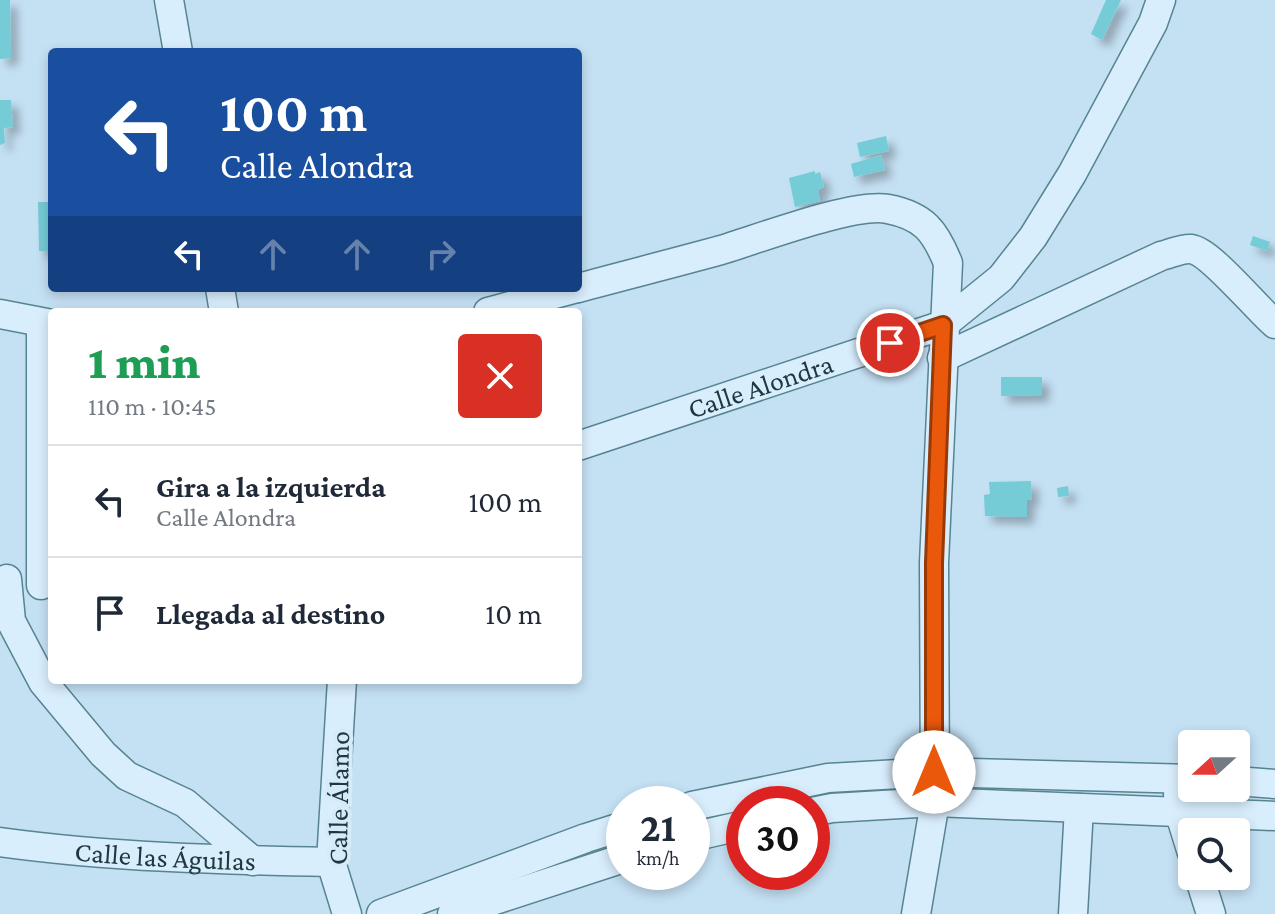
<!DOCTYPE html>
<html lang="es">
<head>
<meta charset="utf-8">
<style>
	:root { --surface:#fff; --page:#f2f2f3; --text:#1f2937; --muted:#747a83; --line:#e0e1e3 }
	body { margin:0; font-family:"Crimson Pro",serif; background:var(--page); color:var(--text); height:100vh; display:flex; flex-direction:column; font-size:30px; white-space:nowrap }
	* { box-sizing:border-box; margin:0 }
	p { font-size:26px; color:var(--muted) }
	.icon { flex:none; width:44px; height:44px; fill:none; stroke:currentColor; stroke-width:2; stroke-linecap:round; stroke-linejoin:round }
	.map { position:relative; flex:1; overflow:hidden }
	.panel { position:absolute; left:48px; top:308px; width:534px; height:376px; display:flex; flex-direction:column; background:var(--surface); border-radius:8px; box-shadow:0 4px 12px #0003 }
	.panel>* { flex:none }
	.hud { position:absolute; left:48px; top:48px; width:534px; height:244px; border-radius:8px; box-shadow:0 4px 12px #0003; background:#1a4fa0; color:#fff; overflow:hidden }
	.needle { width:52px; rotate:249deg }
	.controls { position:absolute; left:1178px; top:730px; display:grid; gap:16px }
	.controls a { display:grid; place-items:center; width:72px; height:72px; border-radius:8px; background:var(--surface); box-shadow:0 4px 12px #0003; font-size:40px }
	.speed { position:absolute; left:606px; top:786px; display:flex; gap:16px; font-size:40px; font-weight:700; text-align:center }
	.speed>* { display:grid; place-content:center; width:104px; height:104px; border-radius:50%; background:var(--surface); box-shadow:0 4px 12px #0003; line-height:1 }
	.speed small { font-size:20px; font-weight:400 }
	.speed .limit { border:12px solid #d22; background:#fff; color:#111 }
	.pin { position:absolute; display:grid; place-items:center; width:68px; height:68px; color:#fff; margin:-34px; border:4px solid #fff; border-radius:50%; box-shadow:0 2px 8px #0007 }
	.me { position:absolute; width:88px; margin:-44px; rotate:0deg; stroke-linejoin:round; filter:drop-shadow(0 0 6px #0008) }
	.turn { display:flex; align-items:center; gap:28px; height:168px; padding:0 40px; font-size:36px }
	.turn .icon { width:104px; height:104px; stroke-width:2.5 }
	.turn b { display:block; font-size:56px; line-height:68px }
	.lanes { display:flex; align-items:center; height:76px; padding:0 40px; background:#0003; justify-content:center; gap:40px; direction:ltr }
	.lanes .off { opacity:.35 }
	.round { display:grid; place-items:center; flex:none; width:84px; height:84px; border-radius:8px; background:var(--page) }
	.overview { display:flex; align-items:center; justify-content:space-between; height:136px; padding:0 40px }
	h1 { font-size:48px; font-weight:800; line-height:60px; color:#1e9e55 }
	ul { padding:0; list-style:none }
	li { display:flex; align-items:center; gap:24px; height:112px; padding:0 40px; border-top:2px solid var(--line) }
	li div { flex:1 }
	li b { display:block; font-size:30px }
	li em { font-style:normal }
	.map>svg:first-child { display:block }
	.building { fill:#75cbd6; filter:url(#shadow) }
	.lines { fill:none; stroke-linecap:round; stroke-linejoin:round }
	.minor-casing { stroke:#578491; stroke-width:31 }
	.minor { stroke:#d9eefd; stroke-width:28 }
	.route-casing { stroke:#983908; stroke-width:20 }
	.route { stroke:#ea580c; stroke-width:14 }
	.labels { text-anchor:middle; stroke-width:8; stroke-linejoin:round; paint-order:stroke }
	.street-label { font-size:28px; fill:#1d393f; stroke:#d5ebfa }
</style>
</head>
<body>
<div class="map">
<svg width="1275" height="914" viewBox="0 0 1275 914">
	<defs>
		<filter id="shadow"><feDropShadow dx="7" dy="7" stdDeviation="4" flood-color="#0004"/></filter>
	</defs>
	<rect width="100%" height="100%" fill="#c4e0f3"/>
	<!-- building -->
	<g class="building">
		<polygon points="0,0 10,0 11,58 0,59"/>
		<polygon points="1106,0 1121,0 1102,40 1091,34"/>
		<polygon points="0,100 11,100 13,127 4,128 5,143 0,145"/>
		<polygon points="886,136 889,151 860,157 857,143"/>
		<polygon points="881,155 885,170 854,177 851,164"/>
		<polygon points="815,171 815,174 820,172 824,187 818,190 820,201 795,207 789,178"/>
		<polygon points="38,202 52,202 52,251 39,251"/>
		<polygon points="1253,236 1270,242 1267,251 1250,245"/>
		<polygon points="1001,377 1042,377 1042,395 1001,396"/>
		<polygon points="1031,481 1032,499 1027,500 1027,517 985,516 984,495 990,494 989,482"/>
		<polygon points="1068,486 1069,496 1058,497 1057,488"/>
	</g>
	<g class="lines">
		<defs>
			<g id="minor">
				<polyline points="169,0 178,52"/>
				<polyline points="220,288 224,312"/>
				<path d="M 578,288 C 626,275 674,263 721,250 C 758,239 855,202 888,209 C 924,216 935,231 948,263 L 934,563 L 935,802 L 916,914"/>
				<polyline points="488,312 577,288"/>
				<polyline points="0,314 52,324"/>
				<path d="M 942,358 L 1161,256 C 1170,254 1182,248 1191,249 C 1210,251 1257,309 1275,324"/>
				<path id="s1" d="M 578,446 L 943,325 L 1001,278 L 1033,237 L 1072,174 L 1153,23 L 1161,0"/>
				<polyline points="7,579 11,621 43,682 103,754 127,776 185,803 253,861"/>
				<polyline points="41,585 41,323"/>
				<polyline points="342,680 331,862 347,914"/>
				<polyline points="1236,781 1275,784"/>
				<polyline points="1178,794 1179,811 1192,853"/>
				<polyline points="692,806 828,778 934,772 1192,779"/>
				<polyline points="812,812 832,808 935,802 1275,816"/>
				<polyline points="692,837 744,825"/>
				<path id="s2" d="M 0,842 C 109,857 221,860 331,862"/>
				<polyline points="1199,876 1211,914"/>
				<polyline points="381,914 586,838 624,826"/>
				<polyline points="452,914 624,858"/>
				<polyline points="1073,914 1079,808"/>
			</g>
		</defs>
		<!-- minor casing -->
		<use href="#minor" class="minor-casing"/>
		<!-- minor -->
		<use href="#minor" class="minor"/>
	</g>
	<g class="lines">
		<defs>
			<polyline id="route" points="890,343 943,325 934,563 934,772"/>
		</defs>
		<!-- route casing -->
		<use href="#route" class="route-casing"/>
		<!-- route -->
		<use href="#route" class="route"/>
	</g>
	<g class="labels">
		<!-- street labels -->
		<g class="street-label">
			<text dy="10" stroke="none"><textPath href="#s1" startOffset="192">Calle Alondra</textPath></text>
			<text transform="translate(338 798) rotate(-89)" y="10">Calle Álamo</text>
			<text dy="10" stroke="none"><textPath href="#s2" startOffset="166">Calle las Águilas</textPath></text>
		</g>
	</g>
</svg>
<div class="controls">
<a><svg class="needle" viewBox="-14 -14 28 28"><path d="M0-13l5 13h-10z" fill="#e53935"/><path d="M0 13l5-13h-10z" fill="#747a83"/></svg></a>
<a><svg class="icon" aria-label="search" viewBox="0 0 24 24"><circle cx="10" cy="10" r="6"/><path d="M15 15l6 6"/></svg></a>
</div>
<div class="speed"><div>21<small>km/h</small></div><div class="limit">30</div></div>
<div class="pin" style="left:890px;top:343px;background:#d93025"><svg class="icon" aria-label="arrive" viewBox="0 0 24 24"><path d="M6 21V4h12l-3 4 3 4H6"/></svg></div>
<svg class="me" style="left:934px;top:772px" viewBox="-20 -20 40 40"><circle r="19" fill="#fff"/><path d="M0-13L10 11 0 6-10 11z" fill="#ea580c"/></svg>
<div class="hud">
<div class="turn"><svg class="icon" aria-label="left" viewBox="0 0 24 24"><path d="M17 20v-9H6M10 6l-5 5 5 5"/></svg><div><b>100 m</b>Calle Alondra</div></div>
<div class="lanes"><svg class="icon" aria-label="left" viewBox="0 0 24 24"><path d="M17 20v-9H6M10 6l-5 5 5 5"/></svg><svg class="icon off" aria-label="ahead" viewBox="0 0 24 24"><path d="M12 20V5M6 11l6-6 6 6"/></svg><svg class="icon off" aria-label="ahead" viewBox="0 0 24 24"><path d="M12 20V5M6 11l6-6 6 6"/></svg><svg class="icon off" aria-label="right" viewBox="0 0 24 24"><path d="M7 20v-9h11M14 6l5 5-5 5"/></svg></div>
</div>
<section class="panel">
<div class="overview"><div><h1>1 min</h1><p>110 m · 10:45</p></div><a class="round" style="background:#d93025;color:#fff"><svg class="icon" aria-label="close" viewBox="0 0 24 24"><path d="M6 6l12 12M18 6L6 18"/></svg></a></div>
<ul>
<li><svg class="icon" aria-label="left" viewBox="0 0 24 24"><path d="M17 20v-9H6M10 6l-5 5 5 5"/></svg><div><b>Gira a la izquierda</b><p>Calle Alondra</p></div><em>100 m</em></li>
<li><svg class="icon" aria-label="arrive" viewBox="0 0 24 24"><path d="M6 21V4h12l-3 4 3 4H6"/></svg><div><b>Llegada al destino</b></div><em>10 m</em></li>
</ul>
</section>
</div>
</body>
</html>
